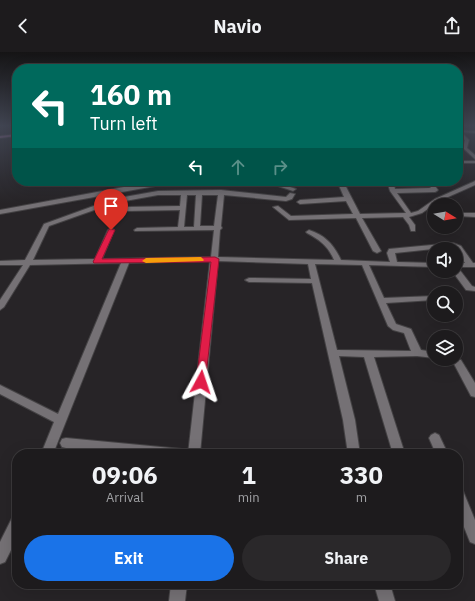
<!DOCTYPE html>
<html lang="en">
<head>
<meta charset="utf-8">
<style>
	:root { --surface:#1d1b1d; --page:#2a282a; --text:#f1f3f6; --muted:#a0a1a4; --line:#3b393b; --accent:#1a73e8 }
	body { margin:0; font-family:"IBM Plex Sans",sans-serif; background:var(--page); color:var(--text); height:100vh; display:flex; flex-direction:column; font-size:15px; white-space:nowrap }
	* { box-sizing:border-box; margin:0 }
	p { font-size:13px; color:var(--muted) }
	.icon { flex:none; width:22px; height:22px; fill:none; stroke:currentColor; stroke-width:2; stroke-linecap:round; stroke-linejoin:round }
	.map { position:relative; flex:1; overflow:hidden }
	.side { position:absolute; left:12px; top:397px; width:451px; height:140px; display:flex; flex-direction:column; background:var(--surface); border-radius:16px; box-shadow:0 4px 16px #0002,0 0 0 1px var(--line) }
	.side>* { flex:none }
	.guide { position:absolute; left:12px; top:12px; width:451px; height:122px; border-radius:16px; box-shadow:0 4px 16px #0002,0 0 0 1px var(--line); background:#00695c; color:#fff; overflow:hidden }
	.needle { width:26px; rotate:101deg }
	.controls { position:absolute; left:427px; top:146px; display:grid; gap:8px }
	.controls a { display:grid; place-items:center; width:36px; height:36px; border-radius:50%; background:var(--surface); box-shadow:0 4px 16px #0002,0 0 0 1px var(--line); font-size:20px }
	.pin { position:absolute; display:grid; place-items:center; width:34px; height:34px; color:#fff; margin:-41px -17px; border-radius:50% 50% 50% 0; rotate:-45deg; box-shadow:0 0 4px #0007 }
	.pin .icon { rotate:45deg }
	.me { position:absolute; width:44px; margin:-22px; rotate:5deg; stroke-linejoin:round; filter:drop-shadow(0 0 3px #0008) }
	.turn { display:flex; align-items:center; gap:14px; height:84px; padding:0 12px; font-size:18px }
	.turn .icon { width:52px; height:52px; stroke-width:2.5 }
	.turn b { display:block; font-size:28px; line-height:34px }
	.lanes { display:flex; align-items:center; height:38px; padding:0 12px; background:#0003; justify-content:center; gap:20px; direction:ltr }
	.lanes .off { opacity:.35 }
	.eta { display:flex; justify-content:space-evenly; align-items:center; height:68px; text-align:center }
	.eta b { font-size:24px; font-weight:800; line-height:28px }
	.button { display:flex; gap:8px; margin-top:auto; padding:8px 12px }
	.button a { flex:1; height:46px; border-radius:24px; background:var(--accent); color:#fff; font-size:16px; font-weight:800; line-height:46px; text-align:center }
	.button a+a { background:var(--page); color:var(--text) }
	header { display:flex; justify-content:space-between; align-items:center; height:52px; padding:0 12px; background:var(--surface); font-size:18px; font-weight:800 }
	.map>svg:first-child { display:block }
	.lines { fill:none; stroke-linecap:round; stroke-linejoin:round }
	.minor-casing { stroke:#444244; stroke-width:2 }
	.primary-casing { stroke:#444244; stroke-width:2 }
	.minor { fill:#757175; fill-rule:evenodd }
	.primary { fill:#b678b3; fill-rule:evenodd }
	.route { fill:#e11d48; stroke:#92132f }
	.slow { fill:#f59e0b }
</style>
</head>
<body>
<header><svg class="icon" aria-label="back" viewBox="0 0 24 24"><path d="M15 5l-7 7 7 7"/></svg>Navio<svg class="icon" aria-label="share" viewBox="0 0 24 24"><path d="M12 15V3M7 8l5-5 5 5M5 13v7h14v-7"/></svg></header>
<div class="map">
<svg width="475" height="549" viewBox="0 0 475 549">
	<rect width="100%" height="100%" fill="#272427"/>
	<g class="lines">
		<defs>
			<g id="minor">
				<polygon points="458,78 475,79 475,81 461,80 469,88 467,96 475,103 475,107 463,96 465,88 458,82"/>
				<rect x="458" y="109" width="17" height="2"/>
				<polygon points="168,129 183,129 0,162 0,158 124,135"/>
				<polygon points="263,129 272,129 296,137 293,139"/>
				<polygon points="337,129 343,129 360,162 406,161 390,139 387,129 393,129 395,137 431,136 425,129 431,129 438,138 437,139 435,140 397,141 411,161 418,159 435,147 473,130 475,129 475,133 439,149 422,161 409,165 415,173 415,179 411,179 409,173 403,165 362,166 381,199 377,201 373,199 356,166 289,168 273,155 278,154 291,164 353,162 346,149 300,152 297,150 300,148 344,145"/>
				<path d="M 221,138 L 286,145 L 290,141 L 295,142 L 292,147 L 286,149 L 224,143 L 221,174 L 222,176 L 220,178 L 218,205 L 334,208 C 328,194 320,188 307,181 L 306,180 L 309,178 C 325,183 334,193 341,208 L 390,210 L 387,201 L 389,197 L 453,191 L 461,194 L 473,211 L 475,211 L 475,215 L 456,215 L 456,211 L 465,211 L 456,197 L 452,195 L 395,201 L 397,210 L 434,211 L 434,215 L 369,213 L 384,246 L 434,244 L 434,248 L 386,251 L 396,272 L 411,277 L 421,298 L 434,300 L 434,306 L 417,304 L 374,305 L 405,402 L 393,402 L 364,305 L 339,304 L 355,368 L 360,402 L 348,402 L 343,368 L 312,231 L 249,230 L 245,228 L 249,226 L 311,227 L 308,212 L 218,209 L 200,402 L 128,402 L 66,396 L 62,395 L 60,391 L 62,387 L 66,386 L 182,397 L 186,398 L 188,402 L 210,209 L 129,211 L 53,402 L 41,402 L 54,370 L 0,342 L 0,333 L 58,362 L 121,211 L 30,213 L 4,255 L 0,258 L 0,248 L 23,213 L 0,213 L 0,209 L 25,208 L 44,172 L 113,147 L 158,139 ZM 158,143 L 181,143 L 180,154 L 125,155 L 122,157 L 125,159 L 180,158 L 178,175 L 137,176 L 134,178 L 135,179 L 214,178 L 211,205 L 102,207 L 114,178 L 111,176 L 108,178 L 95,207 L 33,208 L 49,174 L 114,151 ZM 187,143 L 196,143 L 194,175 L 184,175 ZM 202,143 L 218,143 L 214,174 L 200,174 ZM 315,212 L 362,213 L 388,274 L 393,278 L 404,281 L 411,299 L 337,298 Z"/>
				<polygon points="460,161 475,161 475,165 458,164 458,162"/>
				<polygon points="456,217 459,217 472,234 475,235 475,239 466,238 452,219 456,219"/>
				<polygon points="458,307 461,308 475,331 475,345 471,344 453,310 455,308"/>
				<polygon points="435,381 439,383 448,402 436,402 429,386 431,383"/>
				<polygon points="458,437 463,439 475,468 475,492 470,490 458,460"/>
				<polygon points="17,464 17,486 5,510 0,512 0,490 12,466"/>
				<polygon points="171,532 187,532 185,549 169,549"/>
				<polygon points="374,532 390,532 395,549 379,549"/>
			</g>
			<polygon id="primary" points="17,82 17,84 0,86 0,84"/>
		</defs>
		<!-- minor casing -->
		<use href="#minor" class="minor-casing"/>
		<!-- primary casing -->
		<use href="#primary" class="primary-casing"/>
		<!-- minor -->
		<use href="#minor" class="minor"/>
		<!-- primary -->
		<use href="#primary" class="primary"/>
	</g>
	<!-- sky -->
	<linearGradient id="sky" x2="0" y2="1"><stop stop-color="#151415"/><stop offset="0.49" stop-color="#414552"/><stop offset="1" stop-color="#414552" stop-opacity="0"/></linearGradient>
	<rect width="475" height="151" fill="url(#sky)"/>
	<!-- route -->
	<polygon class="route" points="109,177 115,178 102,207 215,205 219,207 205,333 197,333 196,330 211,210 94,211 93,210"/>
	<!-- slow -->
	<polygon class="slow" points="201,205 204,208 203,209 146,211 142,209 146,206"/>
</svg>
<div class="controls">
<a><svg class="needle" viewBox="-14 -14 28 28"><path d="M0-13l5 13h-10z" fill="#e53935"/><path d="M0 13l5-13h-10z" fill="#a0a1a4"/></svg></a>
<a><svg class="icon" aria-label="sound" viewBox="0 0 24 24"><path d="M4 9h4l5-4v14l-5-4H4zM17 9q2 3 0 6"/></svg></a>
<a><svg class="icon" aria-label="search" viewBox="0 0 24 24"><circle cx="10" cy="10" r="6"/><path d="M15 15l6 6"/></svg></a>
<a><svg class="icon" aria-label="layers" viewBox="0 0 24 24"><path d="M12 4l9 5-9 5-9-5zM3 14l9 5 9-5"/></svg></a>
</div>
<div class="pin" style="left:111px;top:178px;background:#d93025"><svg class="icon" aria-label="arrive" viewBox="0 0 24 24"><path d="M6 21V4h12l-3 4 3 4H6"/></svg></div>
<svg class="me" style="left:201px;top:330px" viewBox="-20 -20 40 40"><path d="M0-17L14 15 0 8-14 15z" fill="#e11d48" stroke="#fff" stroke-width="4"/></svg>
<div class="guide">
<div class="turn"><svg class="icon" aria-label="left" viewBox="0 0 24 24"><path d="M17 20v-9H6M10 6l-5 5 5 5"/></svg><div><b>160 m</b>Turn left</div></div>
<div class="lanes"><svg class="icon" aria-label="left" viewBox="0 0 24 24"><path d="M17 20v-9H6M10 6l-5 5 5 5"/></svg><svg class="icon off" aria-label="ahead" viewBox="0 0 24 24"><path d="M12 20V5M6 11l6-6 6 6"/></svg><svg class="icon off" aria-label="right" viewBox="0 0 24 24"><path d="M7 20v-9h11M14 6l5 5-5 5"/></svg></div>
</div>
<section class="side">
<div class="eta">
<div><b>09:06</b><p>Arrival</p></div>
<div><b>1</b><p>min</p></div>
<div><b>330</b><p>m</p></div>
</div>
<div class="button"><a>Exit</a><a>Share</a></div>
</section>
</div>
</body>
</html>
